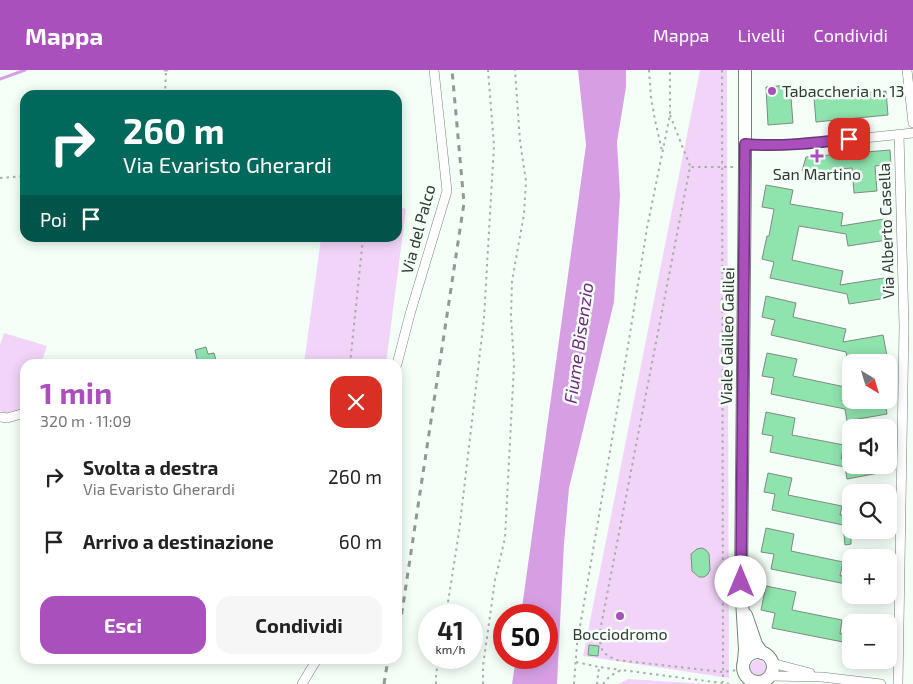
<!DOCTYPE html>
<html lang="it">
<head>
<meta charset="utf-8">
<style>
	:root { --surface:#fff; --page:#f6f6f6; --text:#222; --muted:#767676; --accent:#a950bc }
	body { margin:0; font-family:"Exo 2",sans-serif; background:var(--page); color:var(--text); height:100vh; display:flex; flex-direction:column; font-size:19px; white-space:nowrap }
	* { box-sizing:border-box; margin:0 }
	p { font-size:16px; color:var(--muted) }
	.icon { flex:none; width:28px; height:28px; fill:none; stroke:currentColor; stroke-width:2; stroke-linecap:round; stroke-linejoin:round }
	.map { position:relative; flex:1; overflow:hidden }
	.side { position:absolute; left:20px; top:289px; width:382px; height:305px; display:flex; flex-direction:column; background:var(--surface); border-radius:15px; box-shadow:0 2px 12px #0003 }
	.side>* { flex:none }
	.guide { position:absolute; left:20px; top:20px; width:382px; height:152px; border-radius:15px; box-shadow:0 2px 12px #0003; background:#00695c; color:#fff; overflow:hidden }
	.needle { width:32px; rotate:142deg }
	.controls { position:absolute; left:842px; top:284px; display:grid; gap:10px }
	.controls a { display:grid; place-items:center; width:55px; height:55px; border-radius:10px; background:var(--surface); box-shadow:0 2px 12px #0003; font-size:25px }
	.speed { position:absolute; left:418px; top:534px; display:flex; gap:10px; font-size:25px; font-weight:700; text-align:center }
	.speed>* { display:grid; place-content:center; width:65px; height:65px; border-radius:50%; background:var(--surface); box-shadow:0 2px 12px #0003; line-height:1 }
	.speed small { font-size:12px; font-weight:400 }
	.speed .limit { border:8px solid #d22; background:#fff; color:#111 }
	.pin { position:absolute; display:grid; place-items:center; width:42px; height:42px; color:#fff; margin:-21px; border-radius:10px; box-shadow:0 2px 8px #0006 }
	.me { position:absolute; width:55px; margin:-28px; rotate:0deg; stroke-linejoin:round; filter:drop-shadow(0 0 4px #0008) }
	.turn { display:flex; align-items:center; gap:18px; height:105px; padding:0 20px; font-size:22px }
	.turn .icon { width:65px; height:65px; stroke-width:2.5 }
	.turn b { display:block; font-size:35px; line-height:42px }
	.then { display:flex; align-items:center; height:48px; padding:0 20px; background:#0003; gap:10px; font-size:19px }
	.round { display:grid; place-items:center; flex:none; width:52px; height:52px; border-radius:15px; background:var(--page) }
	.headline { display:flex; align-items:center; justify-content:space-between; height:85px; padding:0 20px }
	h1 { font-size:30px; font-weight:700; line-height:38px; color:var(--accent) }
	.cta { display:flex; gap:10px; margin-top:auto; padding:10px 20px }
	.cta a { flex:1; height:58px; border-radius:15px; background:var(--accent); color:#fff; font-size:20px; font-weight:700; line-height:58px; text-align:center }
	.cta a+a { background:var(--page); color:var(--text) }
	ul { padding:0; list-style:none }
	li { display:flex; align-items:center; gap:15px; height:65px; padding:0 20px }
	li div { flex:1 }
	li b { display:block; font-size:19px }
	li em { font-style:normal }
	header { display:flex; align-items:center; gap:30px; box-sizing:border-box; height:70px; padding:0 25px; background:var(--accent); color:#fff }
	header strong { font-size:24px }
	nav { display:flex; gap:28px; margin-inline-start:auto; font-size:18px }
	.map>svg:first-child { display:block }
	.green { fill:#f2d4f8 }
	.water { fill:#d79fe3 }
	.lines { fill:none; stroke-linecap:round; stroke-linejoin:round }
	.stream { stroke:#d79fe3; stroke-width:3 }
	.building { fill:#8fe3ad; stroke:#7e8b82 }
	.lane-casing { stroke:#768279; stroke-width:5.5 }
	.street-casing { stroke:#768279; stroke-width:10 }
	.secondary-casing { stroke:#768279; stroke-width:14 }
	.path { stroke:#a7afa9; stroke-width:2; stroke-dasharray:2.5 4; stroke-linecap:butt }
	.lane { stroke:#fff; stroke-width:4.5 }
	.street { stroke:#fff; stroke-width:9 }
	.secondary { stroke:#fff; stroke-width:12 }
	.rail { stroke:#919993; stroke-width:3; stroke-dasharray:6 6; stroke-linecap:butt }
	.route-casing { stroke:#6e347a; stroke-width:12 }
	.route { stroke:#a950bc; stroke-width:9 }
	.poi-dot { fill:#a950bc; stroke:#f4fff7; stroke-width:2 }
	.labels { text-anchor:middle; stroke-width:5; stroke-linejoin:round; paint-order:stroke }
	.poi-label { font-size:16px; fill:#333834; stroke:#f4fff7 }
	.street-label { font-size:16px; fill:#333834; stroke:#f4fff7 }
	.water-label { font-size:18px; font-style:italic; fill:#6e2b7c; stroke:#f4fff7 }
</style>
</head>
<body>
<header>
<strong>Mappa</strong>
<nav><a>Mappa</a><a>Livelli</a><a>Condividi</a></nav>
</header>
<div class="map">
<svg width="913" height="614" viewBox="0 0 913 614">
	<rect width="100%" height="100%" fill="#f4fff7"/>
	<!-- green -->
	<g class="green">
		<polygon points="700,0 727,0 729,608 583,586"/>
		<polygon points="398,136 406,139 386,294 304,294 321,168 398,168"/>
		<polygon points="4,263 47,276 41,294 25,294 25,339 24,341 7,344 0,341 0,275"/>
		<circle cx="758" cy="598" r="8"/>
		<polygon points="628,609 708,614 618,614"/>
	</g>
	<!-- water -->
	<polygon class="water" points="578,0 626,0 626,17 617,72 620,125 614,232 569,418 564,474 557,614 512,614 516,588 546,588 546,545 521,545 586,75"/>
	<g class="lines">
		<!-- stream -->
		<g class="stream">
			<polyline points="165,0 167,0"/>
			<polyline points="0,9 25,0"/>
		</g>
	</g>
	<!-- building -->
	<g class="building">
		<polygon points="790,15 793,53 768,55 766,17"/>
		<polygon points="886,21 888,45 816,52 814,28"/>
		<polygon points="890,80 891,94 875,96 877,121 854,123 852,98 832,100 829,109 802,101 806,87"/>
		<polygon points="766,115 793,120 790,134 843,143 841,156 884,149 887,170 848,176 846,164 799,156 792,190 843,201 840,215 884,208 887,228 849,234 847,224 770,208 774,192 762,189 767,166 769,166 774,139 762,137"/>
		<polygon points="766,226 796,233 793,247 846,259 843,272 883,265 887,286 848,293 846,282 771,265 775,250 762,247"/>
		<polygon points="206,277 208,284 214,283 217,294 198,294 195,280"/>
		<polygon points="767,283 797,289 793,306 845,317 842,331 849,330 885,330 887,344 847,351 845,339 771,324 774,308 762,306"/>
		<polygon points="766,342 795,348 792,365 844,375 841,389 851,387 851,395 895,395 895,400 847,409 845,397 770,382 773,366 762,364"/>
		<polygon points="768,403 792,408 788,425 842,436 840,445 851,444 851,474 845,475 843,455 772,440 775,424 764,422"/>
		<polygon points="766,458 794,464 791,481 843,492 840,506 851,504 851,515 771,499 774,484 761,482"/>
		<polygon points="702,478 706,480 709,484 710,500 708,504 704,507 699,507 692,501 691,484 697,479"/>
		<polygon points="766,516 796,522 792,540 842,550 840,564 851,562 851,591 846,592 843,572 772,558 775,543 761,540"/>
		<polygon points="589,575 599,576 598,586 588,585"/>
	</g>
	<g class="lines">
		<defs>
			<polyline id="lane" points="748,609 749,614"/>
			<g id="street">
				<polyline points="907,0 913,53"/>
				<polyline points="745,74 759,75 816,73 913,63"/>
				<polyline points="397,294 410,244 447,121 434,0"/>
				<polyline points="0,347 7,348 25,343"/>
				<polyline points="772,593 810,603"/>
				<polyline points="770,606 822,607 881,614"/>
				<polyline points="302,614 317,589"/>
				<polyline points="898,614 904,256 899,64"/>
			</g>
			<g id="secondary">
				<polyline points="746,545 756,574 762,583"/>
				<circle cx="758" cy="597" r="15"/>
				<polyline points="744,591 745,579 741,513 745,95 745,0"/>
			</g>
		</defs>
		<!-- lane casing -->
		<use href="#lane" class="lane-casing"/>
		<!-- street casing -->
		<use href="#street" class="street-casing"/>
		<!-- secondary casing -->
		<use href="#secondary" class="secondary-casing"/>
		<!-- path -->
		<g class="path">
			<polyline points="649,0 651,27 655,50 662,81"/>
			<polyline points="722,0 723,612"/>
			<polyline points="165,25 166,0"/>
			<polyline points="670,45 690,96"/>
			<path d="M 733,97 L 690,97 L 600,561 C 600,579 600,583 617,590 L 722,602 L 738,600"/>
			<polyline points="0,108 25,106"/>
			<polyline points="350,294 363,168"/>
			<polyline points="446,545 459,462 484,248 494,75 488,0"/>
			<polyline points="576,592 599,597"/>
			<polyline points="436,614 436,604 439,588"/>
			<polyline points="483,614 483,596 495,510 505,468 514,295 511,247 512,211 524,144 526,111 520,71 515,0"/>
			<polyline points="574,614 577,574 628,276 647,158 670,45 670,0"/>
			<polyline points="598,614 597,613 599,597 621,600"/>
			<polyline points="603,614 610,606 621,600 730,614"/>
		</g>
		<!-- lane -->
		<use href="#lane" class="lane"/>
		<!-- street -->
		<use href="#street" class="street"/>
		<!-- secondary -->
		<use href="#secondary" class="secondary"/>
		<!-- rail -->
		<g class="rail">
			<polyline points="398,568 464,133 452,0"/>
			<polyline points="384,614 388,589"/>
		</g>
	</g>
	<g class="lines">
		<defs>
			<path id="route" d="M 741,512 L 745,74 C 779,77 815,73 849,69"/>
		</defs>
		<!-- route casing -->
		<use href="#route" class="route-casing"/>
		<!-- route -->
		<use href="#route" class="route"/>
	</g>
	<!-- markers -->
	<g class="poi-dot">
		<circle cx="772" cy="21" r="5"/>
		<path d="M814.5 78.5h5v5h5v5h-5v5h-5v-5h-5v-5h5z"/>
		<circle cx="620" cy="546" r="5"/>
	</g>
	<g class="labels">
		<!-- poi labels -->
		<g class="poi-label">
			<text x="782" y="27" text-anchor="start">Tabaccheria n. 13</text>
			<text x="817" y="110">San Martino</text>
			<text x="620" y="570">Bocciodromo</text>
		</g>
		<!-- street labels -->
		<g class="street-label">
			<text transform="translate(418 159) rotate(-75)" y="6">Via del Palco</text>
			<text transform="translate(886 161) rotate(-92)" y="6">Via Alberto Casella</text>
			<text transform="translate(727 266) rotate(-89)" y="6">Viale Galileo Galilei</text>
		</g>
		<!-- water labels -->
		<g class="water-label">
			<text transform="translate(579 273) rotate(-82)" y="6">Fiume Bisenzio</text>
		</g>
	</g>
</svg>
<div class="controls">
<a><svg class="needle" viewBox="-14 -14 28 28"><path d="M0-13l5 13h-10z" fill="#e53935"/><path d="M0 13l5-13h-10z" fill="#767676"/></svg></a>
<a><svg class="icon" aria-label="sound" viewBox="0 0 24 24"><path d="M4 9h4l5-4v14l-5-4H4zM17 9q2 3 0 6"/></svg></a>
<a><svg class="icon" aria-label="search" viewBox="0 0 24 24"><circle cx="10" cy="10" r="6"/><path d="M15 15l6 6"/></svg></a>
<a>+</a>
<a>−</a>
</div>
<div class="speed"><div>41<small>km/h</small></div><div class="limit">50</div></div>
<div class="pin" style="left:849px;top:69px;background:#d93025"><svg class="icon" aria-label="arrive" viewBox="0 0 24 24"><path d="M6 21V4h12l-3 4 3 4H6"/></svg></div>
<svg class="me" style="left:741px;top:512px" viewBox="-20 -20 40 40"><circle r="19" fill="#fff"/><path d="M0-13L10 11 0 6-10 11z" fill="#a950bc"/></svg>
<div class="guide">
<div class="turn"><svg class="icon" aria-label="right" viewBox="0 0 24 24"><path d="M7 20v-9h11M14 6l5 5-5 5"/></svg><div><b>260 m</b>Via Evaristo Gherardi</div></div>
<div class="then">Poi<svg class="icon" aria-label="arrive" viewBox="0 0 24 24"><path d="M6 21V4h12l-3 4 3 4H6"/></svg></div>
</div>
<section class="side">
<div class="headline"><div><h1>1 min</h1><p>320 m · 11:09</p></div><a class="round" style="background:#d93025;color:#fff"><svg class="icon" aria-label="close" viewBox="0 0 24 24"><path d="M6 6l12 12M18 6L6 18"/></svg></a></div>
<ul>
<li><svg class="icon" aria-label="right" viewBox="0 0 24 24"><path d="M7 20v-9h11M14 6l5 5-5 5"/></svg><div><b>Svolta a destra</b><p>Via Evaristo Gherardi</p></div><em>260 m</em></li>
<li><svg class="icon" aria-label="arrive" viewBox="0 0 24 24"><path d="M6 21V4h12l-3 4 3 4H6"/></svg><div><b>Arrivo a destinazione</b></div><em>60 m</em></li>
</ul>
<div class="cta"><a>Esci</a><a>Condividi</a></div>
</section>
</div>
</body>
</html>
